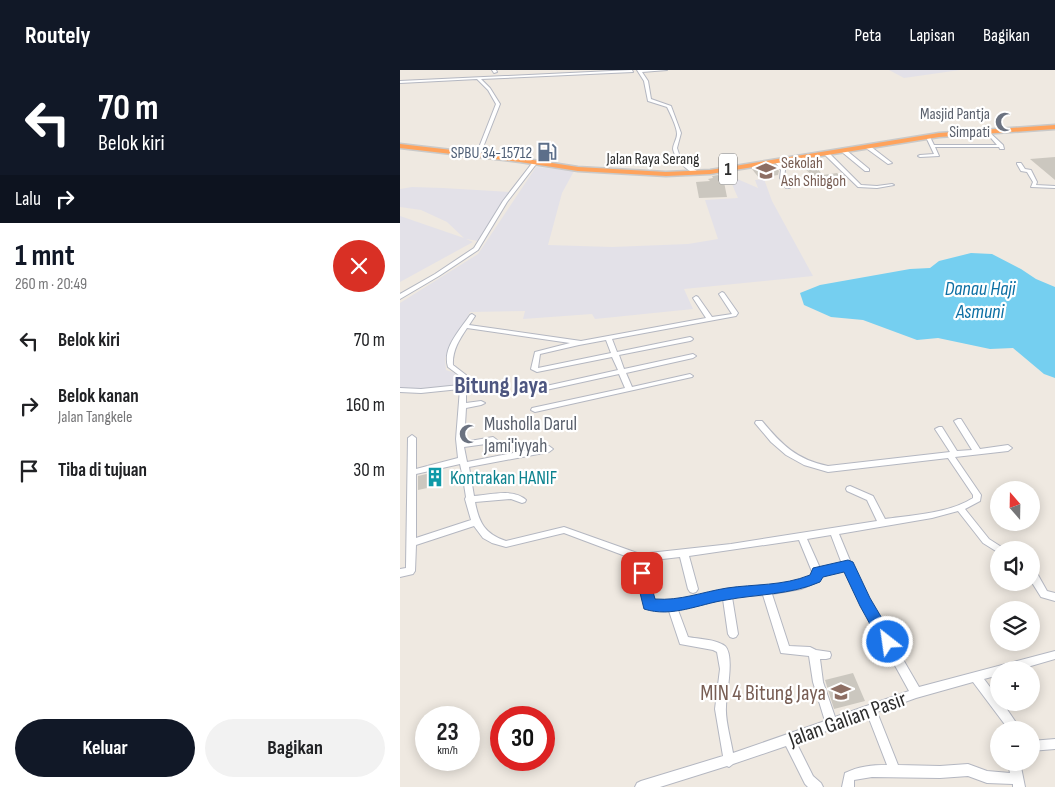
<!DOCTYPE html>
<html lang="id">
<head>
<meta charset="utf-8">
<style>
	:root { --surface:#fff; --page:#f2f2f2; --text:#202124; --muted:#757577; --accent:#111827 }
	body { margin:0; font-family:"Sofia Sans Condensed",sans-serif; background:var(--page); color:var(--text); height:100vh; display:flex; flex-direction:column; font-size:19px; white-space:nowrap }
	* { box-sizing:border-box; margin:0 }
	p { font-size:16px; color:var(--muted) }
	.icon { flex:none; width:28px; height:28px; fill:none; stroke:currentColor; stroke-width:2; stroke-linecap:round; stroke-linejoin:round }
	.map { position:relative; flex:1; overflow:hidden }
	.sheet { display:flex; flex-direction:column; background:var(--surface); width:400px }
	.sheet>* { flex:none }
	.hud { background:#111827; color:#fff; overflow:hidden }
	.needle { width:32px; rotate:340deg }
	.tools { position:absolute; left:590px; top:411px; display:grid; gap:10px }
	.tools a { display:grid; place-items:center; width:50px; height:50px; border-radius:50%; background:var(--surface); box-shadow:0 2px 12px #0003; font-size:25px }
	.speed { position:absolute; left:15px; top:636px; display:flex; gap:10px; font-size:25px; font-weight:700; text-align:center }
	.speed>* { display:grid; place-content:center; width:65px; height:65px; border-radius:50%; background:var(--surface); box-shadow:0 2px 12px #0003; line-height:1 }
	.speed small { font-size:12px; font-weight:400 }
	.speed .limit { border:8px solid #d22; background:#fff; color:#111 }
	.pin { position:absolute; display:grid; place-items:center; width:42px; height:42px; color:#fff; margin:-21px; border-radius:10px; box-shadow:0 2px 8px #0006 }
	.me { position:absolute; width:55px; margin:-28px; rotate:330deg; stroke-linejoin:round; filter:drop-shadow(0 0 4px #0008) }
	.turn { display:flex; align-items:center; gap:18px; height:105px; padding:0 15px; font-size:22px }
	.turn .icon { width:65px; height:65px; stroke-width:2.5 }
	.turn b { display:block; font-size:35px; line-height:42px }
	.then { display:flex; align-items:center; height:48px; padding:0 15px; background:#0003; gap:10px; font-size:19px }
	.round { display:grid; place-items:center; flex:none; width:52px; height:52px; border-radius:26px; background:var(--page) }
	.headline { display:flex; align-items:center; justify-content:space-between; height:85px; padding:0 15px }
	h1 { font-size:30px; font-weight:700; line-height:38px; color:var(--accent) }
	.primary-button { display:flex; gap:10px; margin-top:auto; padding:10px 15px }
	.primary-button a { flex:1; height:58px; border-radius:30px; background:var(--accent); color:#fff; font-size:20px; font-weight:700; line-height:58px; text-align:center }
	.primary-button a+a { background:var(--page); color:var(--text) }
	ul { padding:0; list-style:none }
	li { display:flex; align-items:center; gap:15px; height:65px; padding:0 15px }
	li div { flex:1 }
	li b { display:block; font-size:19px }
	li em { font-style:normal }
	header { display:flex; align-items:center; gap:30px; box-sizing:border-box; height:70px; padding:0 25px; background:var(--accent); color:#fff }
	header strong { font-size:24px }
	nav { display:flex; gap:28px; margin-inline-start:auto; font-size:18px }
	main { display:flex; flex:1; min-height:0 }
	.map>svg:first-child { display:block }
	.industrial { fill:#e3e1e8 }
	.water { fill:#75cff0 }
	.building { fill:#cbc7bf }
	.lines { fill:none; stroke-linecap:round; stroke-linejoin:round }
	.minor-casing { stroke:#b4b7c1; stroke-width:2 }
	.highway-casing { stroke:#c9c9c9; stroke-width:3 }
	.minor { fill:#fff; fill-rule:evenodd }
	.highway { fill:#ffa35c; fill-rule:evenodd }
	.route { fill:#1a73e8; stroke:#114b97 }
	.labels { text-anchor:middle; stroke-width:4.5; stroke-linejoin:round; paint-order:stroke }
	.far-worship-label { font-size:16px; fill:#5b616d; stroke:#fff; text-anchor:end }
	.far-service-label { font-size:16px; fill:#4e5e75; stroke:#fff; text-anchor:end }
	.far-street-label { font-size:16px; fill:#2e2e2e; stroke:#fff }
	.far-education-label { font-size:16px; fill:#785e54; stroke:#fff; text-anchor:start }
	.shield { fill:#fff; stroke:#6d6d6d; stroke-width:1 }
	.shield-label { font-size:18px; font-weight:bold; fill:#2e2e2e }
	.worship-label { font-size:19px; fill:#5b616d; stroke:#fff; text-anchor:start }
	.culture-label { font-size:19px; fill:#0d838f; stroke:#fff; text-anchor:start }
	.water-label { font-size:20px; font-style:italic; fill:#0d6fa3; stroke:#fff }
	.near-education-label { font-size:22px; fill:#785e54; stroke:#fff; text-anchor:end }
	.near-street-label { font-size:22px; fill:#2e2e2e; stroke:#fff }
	.district-label { font-size:24px; font-weight:bold; fill:#4d5680; stroke:#fff }
</style>
</head>
<body>
<header>
<strong>Routely</strong>
<nav><a>Peta</a><a>Lapisan</a><a>Bagikan</a></nav>
</header>
<main>
<section class="sheet">
<div class="hud">
<div class="turn"><svg class="icon" aria-label="left" viewBox="0 0 24 24"><path d="M17 20v-9H6M10 6l-5 5 5 5"/></svg><div><b>70 m</b>Belok kiri</div></div>
<div class="then">Lalu<svg class="icon" aria-label="right" viewBox="0 0 24 24"><path d="M7 20v-9h11M14 6l5 5-5 5"/></svg></div>
</div>
<div class="headline"><div><h1>1 mnt</h1><p>260 m · 20:49</p></div><a class="round" style="background:#d93025;color:#fff"><svg class="icon" aria-label="close" viewBox="0 0 24 24"><path d="M6 6l12 12M18 6L6 18"/></svg></a></div>
<ul>
<li><svg class="icon" aria-label="left" viewBox="0 0 24 24"><path d="M17 20v-9H6M10 6l-5 5 5 5"/></svg><div><b>Belok kiri</b></div><em>70 m</em></li>
<li><svg class="icon" aria-label="right" viewBox="0 0 24 24"><path d="M7 20v-9h11M14 6l5 5-5 5"/></svg><div><b>Belok kanan</b><p>Jalan Tangkele</p></div><em>160 m</em></li>
<li><svg class="icon" aria-label="arrive" viewBox="0 0 24 24"><path d="M6 21V4h12l-3 4 3 4H6"/></svg><div><b>Tiba di tujuan</b></div><em>30 m</em></li>
</ul>
<div class="primary-button"><a>Keluar</a><a>Bagikan</a></div>
</section>
<div class="map">
<svg width="655" height="717" viewBox="0 0 655 717">
	<rect width="100%" height="100%" fill="#efe9e1"/>
	<!-- industrial -->
	<g class="industrial">
		<polygon points="489,0 560,0 504,8"/>
		<polygon points="136,97 174,101 162,123 148,175 212,177 288,174 318,169 305,130 338,128 328,105 358,118 355,110 364,109 372,131 413,206 284,219 293,239 195,249 192,244 123,249 125,241 70,242 45,288 46,300 55,303 56,315 12,319 0,318 0,233 78,184"/>
		<polygon points="12,117 43,118 111,122 102,132 78,171 66,169 73,172 0,212 0,146 64,168 47,152 21,140 0,137 0,119"/>
	</g>
	<!-- water -->
	<polygon class="water" points="571,183 592,184 621,199 636,209 655,217 655,308 644,304 613,278 590,279 538,268 517,270 463,250 431,247 404,235 400,223 420,215 510,199 530,198 539,191"/>
	<!-- building -->
	<g class="building">
		<polygon points="655,87 655,110 630,89"/>
		<polygon points="413,94 423,105 437,103 442,108 418,111 401,95"/>
		<polygon points="375,95 379,101 378,105 359,108 352,99"/>
		<polygon points="318,105 324,112 327,127 299,128 296,112 310,111 308,109 313,108 312,106"/>
		<polygon points="39,401 41,415 18,420 18,406"/>
		<polygon points="453,603 465,631 434,639 425,610"/>
	</g>
	<g class="lines">
		<defs>
			<g id="minor">
				<polygon points="92,0 96,0 97,2 94,3"/>
				<polygon points="232,0 233,2 81,9 90,18 100,34 80,85 78,86 76,85 96,34 88,20 77,9 0,13 0,11"/>
				<path d="M 237,0 L 267,0 L 242,2 L 248,11 L 251,29 L 271,36 L 281,63 L 277,78 L 279,84 L 284,91 L 298,102 L 298,104 C 288,103 275,89 273,79 C 273,74 277,69 277,64 C 277,57 270,43 267,37 L 248,31 L 244,11 Z"/>
				<polygon points="587,60 603,75 604,79 600,79 599,77 535,77 539,86 520,87 518,86 520,85 534,84 526,67 528,66 530,67 534,75 597,75 585,61"/>
				<polygon points="466,76 470,76 492,93 488,94 466,78"/>
				<polygon points="442,80 446,80 469,99 469,101 465,101 442,82"/>
				<polygon points="425,83 429,83 461,115 477,116 492,114 494,115 477,118 458,117 425,85"/>
				<polygon points="375,91 379,91 385,100 384,108 390,117 390,118 386,118 380,108 381,100 375,92"/>
				<polygon points="133,92 137,93 107,132 78,180 39,206 0,229 0,224 35,204 74,178 103,131"/>
				<polygon points="617,93 621,93 625,99 631,100 637,112 636,115 655,116 655,118 631,117 633,112 627,102 621,101 617,94"/>
				<path d="M 322,222 L 324,223 L 338,243 L 336,246 L 212,269 L 217,282 L 290,267 L 292,268 L 293,269 L 292,270 L 290,271 L 219,285 L 224,299 L 293,284 L 296,286 L 293,288 L 226,303 L 232,317 L 290,304 L 293,306 L 292,307 L 135,342 L 131,340 L 132,338 L 225,318 L 219,304 L 137,322 L 133,320 L 137,318 L 218,300 L 212,287 L 137,302 L 131,299 L 135,282 L 170,273 L 67,258 C 59,270 52,281 53,295 L 66,305 L 66,333 L 81,331 L 85,333 L 81,335 L 66,338 L 64,372 L 93,367 L 97,370 L 93,373 L 64,377 L 67,392 L 149,376 L 153,379 L 149,382 L 69,397 L 74,426 C 90,425 114,418 126,430 L 125,432 L 122,433 L 111,429 L 75,432 C 79,453 85,464 106,471 L 164,457 L 240,484 L 331,474 L 477,451 L 467,430 L 447,421 L 446,419 L 447,417 L 450,416 L 473,426 L 485,449 C 513,445 550,443 573,428 L 573,425 L 548,388 L 428,402 L 404,395 L 386,385 L 371,372 L 355,353 L 356,351 L 362,351 C 381,374 397,390 428,396 L 550,382 L 535,359 L 539,357 L 542,357 L 557,381 L 572,380 L 554,351 L 558,349 L 561,349 L 580,379 L 608,375 L 612,378 L 608,381 L 555,387 L 581,425 L 580,431 L 565,439 L 589,469 L 603,478 L 604,480 L 599,480 L 599,483 L 583,473 L 558,441 L 532,448 L 439,464 L 461,517 L 519,617 L 655,581 L 655,589 L 617,600 L 599,600 L 599,605 L 584,609 L 599,629 L 599,632 L 602,632 L 621,660 L 609,660 L 573,612 L 516,628 L 477,642 L 498,695 L 540,696 L 568,694 L 587,701 L 610,703 L 608,692 L 620,692 L 625,717 L 613,717 L 613,714 L 587,713 L 568,706 L 540,708 L 472,707 L 454,710 L 454,717 L 442,717 L 445,703 C 459,696 472,695 487,695 L 468,646 L 396,672 L 413,706 L 421,713 L 423,717 L 408,717 L 405,714 L 386,676 L 333,694 L 329,697 L 327,696 L 260,717 L 235,717 L 237,713 L 241,711 L 323,686 L 315,639 L 320,599 L 317,582 L 313,580 L 280,574 L 269,541 L 246,538 L 236,490 L 164,463 L 106,477 L 92,473 L 83,468 L 74,456 L 16,475 L 15,501 L 13,504 L 0,507 L 0,499 L 6,498 L 6,496 L 8,368 L 12,365 L 16,368 L 16,399 L 58,388 L 56,369 L 60,319 L 21,323 L 0,322 L 0,318 L 21,319 L 60,315 L 60,306 L 48,297 C 42,278 60,260 70,245 L 72,244 L 75,246 L 69,255 L 181,271 L 306,248 L 293,228 L 296,226 L 298,227 L 312,247 L 332,244 L 319,224 ZM 206,270 L 211,283 L 138,298 L 140,284 L 179,275 ZM 60,394 L 63,408 L 66,427 L 65,429 L 71,450 L 16,468 L 16,404 ZM 431,465 L 442,494 L 420,498 L 407,469 ZM 399,470 L 413,504 C 395,520 349,516 326,520 C 308,524 290,531 273,533 C 266,533 259,532 253,531 L 245,491 L 280,487 L 288,519 L 290,522 L 293,523 L 296,522 L 298,519 L 289,486 ZM 445,500 L 454,521 L 509,621 L 435,647 L 423,612 L 420,589 L 426,589 L 430,588 L 431,585 L 430,582 L 416,580 L 410,577 L 389,576 L 372,524 L 401,519 L 417,512 L 422,505 ZM 363,525 L 381,583 L 409,586 L 413,612 L 425,651 L 333,683 C 331,670 325,650 326,637 C 326,624 335,586 325,576 C 316,569 298,569 288,567 L 278,540 L 323,529 L 328,564 L 330,567 L 333,568 L 336,567 L 338,564 L 332,527 Z"/>
				<polygon points="631,503 638,505 647,521 655,523 655,531 641,527 631,511"/>
				<polygon points="655,669 655,679 631,681 631,671"/>
			</g>
			<polygon id="highway" points="655,55 655,59 539,67 310,104 266,106 178,101 120,92 0,78 0,74 120,88 178,97 266,102 310,100 539,63"/>
		</defs>
		<!-- minor casing -->
		<use href="#minor" class="minor-casing"/>
		<!-- highway casing -->
		<use href="#highway" class="highway-casing"/>
		<!-- minor -->
		<use href="#minor" class="minor"/>
		<!-- highway -->
		<use href="#highway" class="highway"/>
	</g>
	<!-- route -->
	<path class="route" d="M 448,490 L 453,492 L 470,528 L 493,567 L 495,572 L 493,576 L 488,578 L 482,576 L 460,536 L 444,502 L 423,507 L 420,512 C 390,525 358,524 326,530 C 299,534 272,548 244,539 L 235,503 L 237,499 L 242,497 L 247,499 L 255,529 C 280,531 302,522 327,518 C 354,514 383,516 410,505 L 413,498 Z"/>
	<!-- icons -->
	<defs>
		<symbol id="mosque-bare" viewBox="-9 -9 18 18"><path d="M3.5-4.9A6 6 0 1 0 3.5 4.9A5 5 0 1 1 3.5-4.9Z" fill="#6b7280" stroke="#fff" stroke-width="2.5" paint-order="stroke"/></symbol>
		<symbol id="fuel-bare" viewBox="-9 -9 18 18"><path d="M-5.5-6h7V0h2V4h1.3V-2.5L3-4.5l.8-.8L6-3V5H2.5V1h-1V6h-7ZM-4.2-4.7v3.2H.2V-4.7Z" fill="#5c6f8a" stroke="#fff" stroke-width="2.5" paint-order="stroke"/></symbol>
		<symbol id="school-bare" viewBox="-9 -9 18 18"><path d="M0-5L7-2L0 1L-7-2ZM-4 1L0 2.5L4 1V4Q0 6-4 4Z" fill="#8d6e63" stroke="#fff" stroke-width="2.5" paint-order="stroke"/></symbol>
		<symbol id="building-bare" viewBox="-9 -9 18 18"><path d="M-4-6H4V6H1V3H-1V6H-4ZM-2.5-4.3h1.7v1.8h-1.7ZM.8-4.3h1.7v1.8H.8ZM-2.5-1h1.7V.8h-1.7ZM.8-1h1.7V.8H.8Z" fill="#0f9aa8" stroke="#fff" stroke-width="2.5" paint-order="stroke"/></symbol>
	</defs>
	<g fill-rule="evenodd">
		<use href="#mosque-bare" x="591" y="38" width="28" height="28"/>
		<use href="#fuel-bare" x="133" y="68" width="28" height="28"/>
		<use href="#school-bare" x="352" y="87" width="28" height="28"/>
		<use href="#mosque-bare" x="55" y="350" width="28" height="28"/>
		<use href="#building-bare" x="21" y="393" width="28" height="28"/>
		<use href="#school-bare" x="427" y="608" width="28" height="28"/>
	</g>
	<g class="labels">
		<!-- far-worship labels -->
		<g class="far-worship-label">
			<text x="590" y="49">Masjid Pantja<tspan x="590" dy="18">Simpati</tspan></text>
		</g>
		<!-- far-service labels -->
		<g class="far-service-label">
			<text x="132" y="88">SPBU 34-15712</text>
		</g>
		<!-- far-street labels -->
		<g class="far-street-label">
			<text x="253" y="94">Jalan Raya Serang</text>
		</g>
		<!-- far-education labels -->
		<g class="far-education-label">
			<text x="381" y="98">Sekolah<tspan x="381" dy="18">Ash Shibgoh</tspan></text>
		</g>
		<!-- shield labels -->
		<rect class="shield" x="319" y="83.5" width="18" height="31" rx="4"/>
		<g class="shield-label">
			<text x="328" y="105">1</text>
		</g>
		<!-- worship labels -->
		<g class="worship-label">
			<text x="84" y="360">Musholla Darul<tspan x="84" dy="22">Jami'iyyah</tspan></text>
		</g>
		<!-- culture labels -->
		<g class="culture-label">
			<text x="50" y="414">Kontrakan HANIF</text>
		</g>
		<!-- water labels -->
		<g class="water-label">
			<text x="580" y="225">Danau Haji<tspan x="580" dy="23">Asmuni</tspan></text>
		</g>
		<!-- near-education labels -->
		<g class="near-education-label">
			<text x="426" y="630">MIN 4 Bitung Jaya</text>
		</g>
		<!-- near-street labels -->
		<g class="near-street-label">
			<text transform="translate(447 648) rotate(-20)" y="8">Jalan Galian Pasir</text>
		</g>
		<!-- district labels -->
		<g class="district-label">
			<text x="101" y="323">Bitung Jaya</text>
		</g>
	</g>
</svg>
<div class="tools">
<a><svg class="needle" viewBox="-14 -14 28 28"><path d="M0-13l5 13h-10z" fill="#e53935"/><path d="M0 13l5-13h-10z" fill="#757577"/></svg></a>
<a><svg class="icon" aria-label="sound" viewBox="0 0 24 24"><path d="M4 9h4l5-4v14l-5-4H4zM17 9q2 3 0 6"/></svg></a>
<a><svg class="icon" aria-label="layers" viewBox="0 0 24 24"><path d="M12 4l9 5-9 5-9-5zM3 14l9 5 9-5"/></svg></a>
<a>+</a>
<a>−</a>
</div>
<div class="speed"><div>23<small>km/h</small></div><div class="limit">30</div></div>
<div class="pin" style="left:242px;top:503px;background:#d93025"><svg class="icon" aria-label="arrive" viewBox="0 0 24 24"><path d="M6 21V4h12l-3 4 3 4H6"/></svg></div>
<svg class="me" style="left:488px;top:572px" viewBox="-20 -20 40 40"><circle r="17" fill="#1a73e8" stroke="#fff" stroke-width="3"/><path d="M0-11L8 9 0 5-8 9z" fill="#fff"/></svg>
</div>
</main>
</body>
</html>
